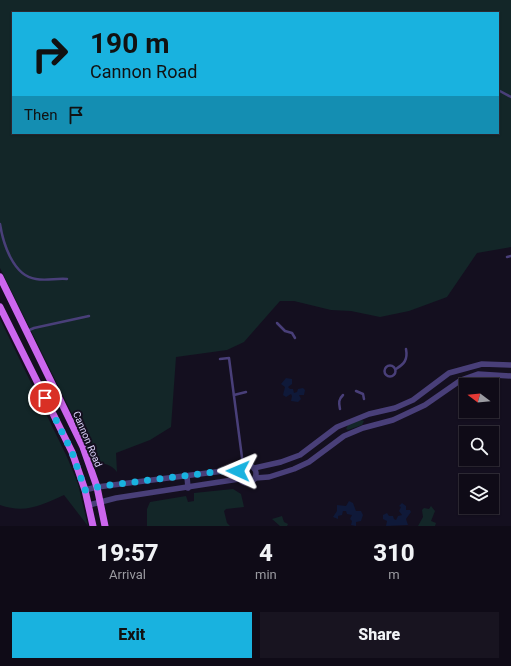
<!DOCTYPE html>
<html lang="en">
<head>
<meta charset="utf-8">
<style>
	:root { --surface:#0f0b17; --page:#181420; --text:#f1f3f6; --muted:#9b9ba1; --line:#2f2b36; --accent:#19b2df }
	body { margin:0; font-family:Roboto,sans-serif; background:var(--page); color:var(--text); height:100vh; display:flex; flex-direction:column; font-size:15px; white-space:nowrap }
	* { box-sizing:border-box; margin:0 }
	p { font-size:13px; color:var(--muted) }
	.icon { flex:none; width:22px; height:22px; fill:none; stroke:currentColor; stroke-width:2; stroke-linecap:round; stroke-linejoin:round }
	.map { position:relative; height:526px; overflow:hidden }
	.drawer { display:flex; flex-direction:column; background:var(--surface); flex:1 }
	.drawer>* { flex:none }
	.hud { position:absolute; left:12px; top:12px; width:487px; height:122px; border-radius:0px; box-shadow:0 1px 3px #0004,0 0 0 1px var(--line); background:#19b2df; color:#111; overflow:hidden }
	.needle { width:26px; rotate:286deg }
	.controls { position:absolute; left:459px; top:378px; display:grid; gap:8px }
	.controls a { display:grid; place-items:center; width:40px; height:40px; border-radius:0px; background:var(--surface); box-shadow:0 1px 3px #0004,0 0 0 1px var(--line); font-size:20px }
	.pin { position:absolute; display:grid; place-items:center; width:34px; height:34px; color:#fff; margin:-17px; border:2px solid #fff; border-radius:50%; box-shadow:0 1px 4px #0007 }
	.me { position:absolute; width:44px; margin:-22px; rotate:271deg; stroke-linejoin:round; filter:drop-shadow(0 0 3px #0008) }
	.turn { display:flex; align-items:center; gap:14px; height:84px; padding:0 12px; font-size:18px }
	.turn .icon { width:52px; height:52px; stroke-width:2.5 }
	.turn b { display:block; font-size:28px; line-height:34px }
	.then { display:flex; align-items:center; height:38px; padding:0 12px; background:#0003; gap:8px; font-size:15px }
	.eta { display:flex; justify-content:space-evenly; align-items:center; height:68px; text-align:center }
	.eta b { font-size:24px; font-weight:800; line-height:28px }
	.action { display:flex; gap:8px; margin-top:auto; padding:8px 12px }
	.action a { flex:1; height:46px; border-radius:0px; background:var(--accent); color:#111; font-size:16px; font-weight:800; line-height:46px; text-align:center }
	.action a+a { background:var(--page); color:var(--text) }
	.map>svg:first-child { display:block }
	.green { fill:#132628; fill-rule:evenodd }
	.water { fill:#0f1939 }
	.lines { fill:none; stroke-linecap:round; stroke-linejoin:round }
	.service { stroke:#493f79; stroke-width:2.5 }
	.tertiary { stroke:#493f79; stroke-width:5.5 }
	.primary { stroke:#c6e; stroke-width:7 }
	.route { stroke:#19b2df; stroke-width:7; stroke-dasharray:0 12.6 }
	.labels { text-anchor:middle; stroke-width:4; stroke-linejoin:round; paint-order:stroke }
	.street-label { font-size:10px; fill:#dcd2fa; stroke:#140f1f }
</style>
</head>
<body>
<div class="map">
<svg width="511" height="526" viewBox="0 0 511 526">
	<rect width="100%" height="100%" fill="#140f1f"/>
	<!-- green -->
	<g class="green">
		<path d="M 0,0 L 511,0 L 511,247 L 477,253 L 447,297 L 409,311 L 380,317 L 351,311 L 331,310 L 294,301 L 280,301 L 244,342 L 227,350 L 176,357 L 171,427 L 150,440 L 116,453 L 117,472 C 111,464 104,463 94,463 L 85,440 L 0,268 ZM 13,13 L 498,13 L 498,133 L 13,133 Z"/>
		<path d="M 0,319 L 67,457 L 78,484 L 88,526 L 64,495 C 41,505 26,514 0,505 Z"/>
		<polygon points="361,420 364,421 362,425 348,430 346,429 348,425"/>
		<polygon points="233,489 241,494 244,507 226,509 224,511 227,523 230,526 147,526 147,509 150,502 186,496 188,502 194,501 194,493"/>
		<polygon points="431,506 435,511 431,521 436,523 435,526 418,526 423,517 422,510 424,508 429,509"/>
		<polygon points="282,516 284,522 288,524 287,526 280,526 272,519"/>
	</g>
	<!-- water -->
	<g class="water">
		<polygon points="286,378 292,379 292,384 288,387 290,389 293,389 294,393 297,392 298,389 303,388 305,390 304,395 299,395 301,399 298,402 291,401 292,396 291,394 286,397 283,395 285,387 281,384"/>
		<polygon points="349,501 353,503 356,511 361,511 363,515 361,521 356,522 356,526 351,525 352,521 350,519 352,515 347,514 346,511 343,511 342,515 338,516 338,519 333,517 337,511 337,505 346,506"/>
		<polygon points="402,503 406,506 406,510 410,510 411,512 406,519 408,525 386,526 387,521 383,519 383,515 387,513 389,516 393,516 394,519 396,520 398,516 402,515 399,511 401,507 399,506"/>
	</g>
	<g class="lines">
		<!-- service -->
		<g class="service">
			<polyline points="498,90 511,97"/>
			<path d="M 0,224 C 3,243 13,276 36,279 C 46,281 57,278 67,279"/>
			<polyline points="507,257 511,256"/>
			<polyline points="277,323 285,331 292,333 295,338"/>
			<polyline points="27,331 34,328 89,316"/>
			<polyline points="220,359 229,358 243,465"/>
			<circle cx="390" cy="371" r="5.5"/>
			<path d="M 396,369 C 404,364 408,360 406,349"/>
			<polyline points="356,391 363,394 364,399"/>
			<polyline points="234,395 246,392"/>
			<path d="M 340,409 C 339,403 338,400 343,395"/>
		</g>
		<!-- tertiary -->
		<g class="tertiary">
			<circle cx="247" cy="474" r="9"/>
			<polyline points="254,468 281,462 300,455 337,427 369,414 395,408 413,400 449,373 482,364 511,365"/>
			<polyline points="187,476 188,488"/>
			<polyline points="255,478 269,477 294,469 309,462 344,436 363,428 393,420 408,413 425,405 461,380 478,374 511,376"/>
			<polyline points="85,490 97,487 239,469"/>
			<polyline points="89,505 116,498 239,479"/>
		</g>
		<!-- primary -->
		<g class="primary">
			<polyline points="0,277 83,447 97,487 105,526"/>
			<polyline points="0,307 72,452 85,490 93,526"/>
		</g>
	</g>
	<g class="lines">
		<!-- route -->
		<polyline class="route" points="45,398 72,452 85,490 102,486 239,469 238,471"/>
	</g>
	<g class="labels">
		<!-- street labels -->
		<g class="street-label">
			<text transform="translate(88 439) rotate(67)" y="4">Cannon Road</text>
		</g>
	</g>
</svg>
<div class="controls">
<a><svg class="needle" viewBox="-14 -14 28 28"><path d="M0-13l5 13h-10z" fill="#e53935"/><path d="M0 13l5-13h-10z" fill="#9b9ba1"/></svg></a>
<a><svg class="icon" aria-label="search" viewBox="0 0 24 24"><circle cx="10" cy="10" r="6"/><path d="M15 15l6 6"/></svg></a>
<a><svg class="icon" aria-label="layers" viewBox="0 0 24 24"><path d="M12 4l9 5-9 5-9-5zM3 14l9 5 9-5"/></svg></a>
</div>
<div class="pin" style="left:45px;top:398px;background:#d93025"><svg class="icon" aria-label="arrive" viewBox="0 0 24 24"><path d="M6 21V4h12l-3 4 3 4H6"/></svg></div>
<svg class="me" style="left:238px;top:471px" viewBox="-20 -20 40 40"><path d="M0-17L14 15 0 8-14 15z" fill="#19b2df" stroke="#fff" stroke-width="4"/></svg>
<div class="hud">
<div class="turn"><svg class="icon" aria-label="right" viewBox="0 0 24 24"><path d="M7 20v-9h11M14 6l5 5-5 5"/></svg><div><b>190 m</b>Cannon Road</div></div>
<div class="then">Then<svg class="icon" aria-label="arrive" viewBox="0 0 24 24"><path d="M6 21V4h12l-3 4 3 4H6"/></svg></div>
</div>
</div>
<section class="drawer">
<div class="eta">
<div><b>19:57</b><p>Arrival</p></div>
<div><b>4</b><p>min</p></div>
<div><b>310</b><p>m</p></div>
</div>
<div class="action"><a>Exit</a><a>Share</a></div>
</section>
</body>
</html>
